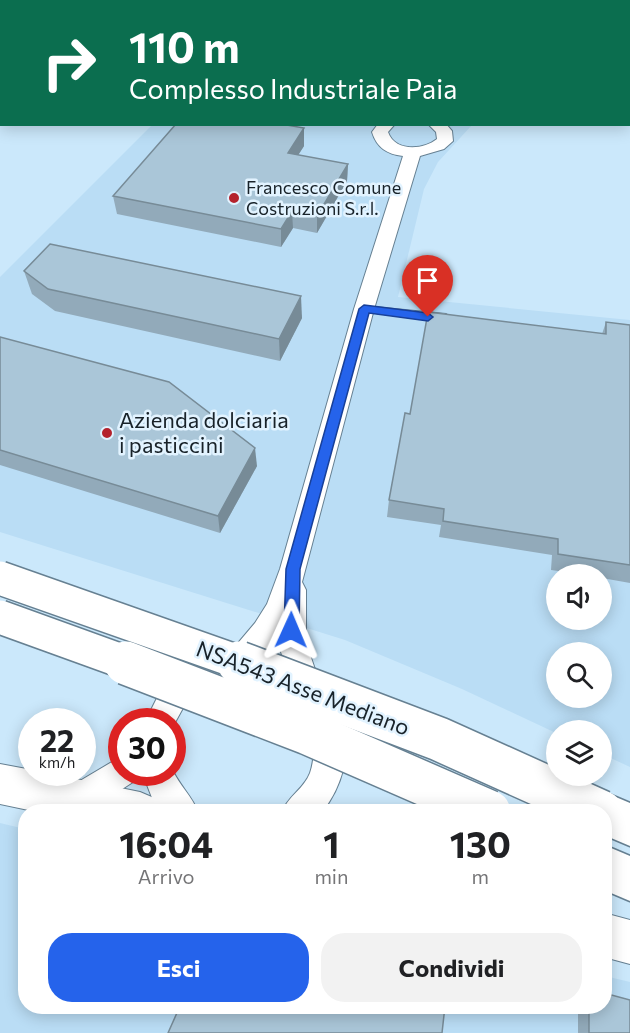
<!DOCTYPE html>
<html lang="it">
<head>
<meta charset="utf-8">
<style>
	:root { --surface:#fff; --page:#f2f2f2; --text:#202124; --muted:#757577; --accent:#2563eb }
	body { margin:0; font-family:Commissioner,sans-serif; background:var(--page); color:var(--text); height:100vh; display:flex; flex-direction:column; font-size:22px; white-space:nowrap }
	* { box-sizing:border-box; margin:0 }
	p { font-size:20px; color:var(--muted) }
	.icon { flex:none; width:33px; height:33px; fill:none; stroke:currentColor; stroke-width:2; stroke-linecap:round; stroke-linejoin:round }
	.map { position:relative; flex:1; overflow:hidden }
	.details { position:absolute; left:18px; top:804px; width:594px; height:210px; display:flex; flex-direction:column; background:var(--surface); border-radius:24px; box-shadow:0 3px 15px #0003 }
	.details>* { flex:none }
	.guide { position:absolute; left:0px; top:0px; width:630px; height:126px; box-shadow:0 3px 15px #0003; background:#0b6e4f; color:#fff; overflow:hidden }
	.fabs { position:absolute; left:546px; top:564px; display:grid; gap:12px }
	.fabs a { display:grid; place-items:center; width:66px; height:66px; border-radius:50%; background:var(--surface); box-shadow:0 3px 15px #0003; font-size:30px }
	.speed { position:absolute; left:18px; top:708px; display:flex; gap:12px; font-size:30px; font-weight:700; text-align:center }
	.speed>* { display:grid; place-content:center; width:78px; height:78px; border-radius:50%; background:var(--surface); box-shadow:0 3px 15px #0003; line-height:1 }
	.speed small { font-size:15px; font-weight:400 }
	.speed .limit { border:9px solid #d22; background:#fff; color:#111 }
	.pin { position:absolute; display:grid; place-items:center; width:51px; height:51px; color:#fff; margin:-62px -26px; border-radius:50% 50% 50% 0; rotate:-45deg; box-shadow:0 0 6px #0007 }
	.pin .icon { rotate:45deg }
	.me { position:absolute; width:66px; margin:-33px; rotate:1deg; stroke-linejoin:round; filter:drop-shadow(0 0 4px #0008) }
	.turn { display:flex; align-items:center; gap:21px; height:126px; padding:0 30px; font-size:27px }
	.turn .icon { width:78px; height:78px; stroke-width:2.5 }
	.turn b { display:block; font-size:42px; line-height:51px }
	.eta { display:flex; justify-content:space-evenly; align-items:center; height:102px; text-align:center }
	.eta b { font-size:36px; font-weight:700; line-height:42px }
	.cta { display:flex; gap:12px; margin-top:auto; padding:12px 30px }
	.cta a { flex:1; height:69px; border-radius:24px; background:var(--accent); color:#fff; font-size:24px; font-weight:700; line-height:69px; text-align:center }
	.cta a+a { background:var(--page); color:var(--text) }
	.map>svg:first-child { display:block }
	.built { fill:#baddf5; fill-rule:evenodd }
	.lines { fill:none; stroke-linecap:round; stroke-linejoin:round }
	.service-casing { stroke:#668092; stroke-width:2 }
	.minor-casing { stroke:#668092; stroke-width:2 }
	.tertiary-casing { stroke:#668092; stroke-width:2 }
	.trunk-casing { stroke:#668092; stroke-width:3 }
	.service { fill:#fff; fill-rule:evenodd }
	.minor { fill:#fff; fill-rule:evenodd }
	.tertiary { fill:#fff; fill-rule:evenodd }
	.trunk { fill:#fff; fill-rule:evenodd }
	.trunk-bridge-far1-casing { stroke:#668092; stroke-width:36; stroke-linecap:butt }
	.trunk-bridge-casing { stroke:#668092; stroke-width:46; stroke-linecap:butt }
	.trunk-bridge-far1 { stroke:#fff; stroke-width:33 }
	.trunk-bridge { stroke:#fff; stroke-width:43 }
	.wall { fill:#92aaba }
	.shaded-wall { fill:#778b97 }
	.building { fill:#aac6d8; stroke:#778b97; stroke-width:1.5 }
	.route { fill:#2563eb; stroke:#184099; stroke-width:1.5 }
	.poi-dot { fill:#b4222d; stroke:#e2f3ff; stroke-width:2 }
	.labels { text-anchor:middle; stroke-width:5; stroke-linejoin:round; paint-order:stroke }
	.far-poi-label { font-size:18px; fill:#182229; stroke:#e2f3ff; text-anchor:start }
	.poi-label { font-size:22px; fill:#182229; stroke:#e2f3ff; text-anchor:start }
	.street-label { font-size:22px; fill:#182229; stroke:#e2f3ff }
</style>
</head>
<body>
<div class="map">
<svg width="630" height="1033" viewBox="0 0 630 1033">
	<rect width="100%" height="100%" fill="#cbe8fb"/>
	<!-- built -->
	<g class="built">
		<polygon points="40,0 630,0 630,24 628,2 37,2"/>
		<path d="M 152,125 L 472,125 L 438,162 L 424,189 L 398,297 L 630,320 L 630,767 L 602,754 L 602,730 L 556,730 L 556,733 L 462,689 L 345,640 L 0,532 L 0,277 ZM 556,574 L 602,574 L 602,620 L 556,620 ZM 556,652 L 602,652 L 602,698 L 556,698 Z"/>
		<polygon points="0,823 25,829 26,1006 182,1007 171,1033 0,1033"/>
		<polygon points="605,976 630,982 630,1033 176,1033 187,1007 604,1006"/>
	</g>
	<g class="lines">
		<defs>
			<g id="service">
				<polygon points="9,0 2,2 2,4 0,3 1,0"/>
				<polygon points="364,306 446,314 451,318 446,322 360,311 360,307"/>
			</g>
			<g id="minor">
				<polygon points="11,0 24,0 10,2"/>
				<polygon points="628,7 630,7 628,16"/>
				<rect x="0" y="56" width="2" height="9"/>
				<path d="M 378,124 L 395,124 L 388,132 C 395,152 423,150 437,139 L 436,132 L 428,124 L 446,124 L 452,131 L 453,141 L 444,149 L 420,156 L 374,309 L 302,582 L 306,590 L 306,643 L 319,681 L 314,691 L 304,695 L 294,691 L 278,643 L 278,636 L 251,670 L 220,678 L 202,689 L 183,708 L 172,728 L 172,722 L 145,722 L 162,688 L 181,670 L 205,657 L 233,649 L 255,623 L 267,604 L 280,569 L 354,309 L 403,156 C 387,154 377,148 372,132 Z"/>
				<path d="M 331,716 L 342,721 C 354,748 341,789 322,812 L 282,812 C 288,796 304,789 310,773 C 316,756 313,737 320,721 Z"/>
				<polygon points="122,756 122,772 137,772 133,782 90,810 68,810 63,799 68,788"/>
				<path d="M 172,769 C 179,785 192,796 198,812 L 160,812 L 154,803 L 142,772 L 172,772 Z"/>
			</g>
			<g id="tertiary">
				<polygon points="0,764 32,770 32,772 42,772 140,792 154,798 160,812 38,812 0,804"/>
				<polygon points="604,913 630,920 630,964 604,957"/>
			</g>
			<g id="trunk">
				<polygon points="604,792 630,803 630,846 604,835 604,812 583,812 589,798"/>
				<polygon points="604,845 630,856 630,901 604,890"/>
			</g>
		</defs>
		<!-- service casing -->
		<use href="#service" class="service-casing"/>
		<!-- minor casing -->
		<use href="#minor" class="minor-casing"/>
		<!-- tertiary casing -->
		<use href="#tertiary" class="tertiary-casing"/>
		<!-- trunk casing -->
		<use href="#trunk" class="trunk-casing"/>
		<!-- service -->
		<use href="#service" class="service"/>
		<!-- minor -->
		<use href="#minor" class="minor"/>
		<!-- tertiary -->
		<use href="#tertiary" class="tertiary"/>
		<!-- trunk -->
		<use href="#trunk" class="trunk"/>
		<defs>
			<g id="trunk-bridge-far1">
				<polyline points="0,578 244,664"/>
				<polyline points="0,617 130,664"/>
			</g>
			<g id="trunk-bridge">
				<polyline points="126,663 308,733 489,812"/>
				<polyline points="239,663 439,739 601,812"/>
			</g>
		</defs>
		<!-- trunk-bridge-far1 casing -->
		<use href="#trunk-bridge-far1" class="trunk-bridge-far1-casing"/>
		<!-- trunk-bridge casing -->
		<use href="#trunk-bridge" class="trunk-bridge-casing"/>
		<!-- trunk-bridge-far1 -->
		<use href="#trunk-bridge-far1" class="trunk-bridge-far1"/>
		<!-- trunk-bridge -->
		<use href="#trunk-bridge" class="trunk-bridge"/>
	</g>
	<!-- wall -->
	<g class="wall">
		<polygon points="2,24 2,42 0,37 0,25"/>
		<polygon points="304,128 304,146 298,155 348,164 347,181 317,233 293,228 281,247 117,214 113,196"/>
		<polygon points="24,271 302,318 280,361 55,311 32,294"/>
		<polygon points="606,322 630,325 630,583 602,578 602,574 580,574 551,570 552,555 439,537 441,525 387,517 389,500 410,414 602,334"/>
		<polygon points="0,337 257,466 220,533 0,465"/>
		<polygon points="578,1006 604,1006 630,1033 578,1033"/>
	</g>
	<!-- shaded-wall -->
	<g class="shaded-wall">
		<polygon points="347,0 360,0 359,2 346,2"/>
		<polygon points="304,128 304,146 288,171 288,153"/>
		<polygon points="348,164 347,181 317,233 317,216"/>
		<polygon points="292,211 293,228 281,247 281,229"/>
		<polygon points="301,296 302,318 280,361 279,339"/>
		<polygon points="255,448 257,466 220,533 218,516"/>
	</g>
	<!-- building -->
	<g class="building">
		<polygon points="35,0 347,0 346,2 33,2"/>
		<polygon points="176,124 281,124 304,128 288,153 348,164 317,216 292,211 281,229 113,196"/>
		<polygon points="50,244 301,296 279,339 48,289 24,271"/>
		<polygon points="428,312 606,334 606,322 630,325 630,565 558,554 558,539 443,521 444,509 389,500 405,413 410,414"/>
		<polygon points="0,337 169,382 255,448 218,516 0,450"/>
		<polygon points="604,993 630,1000 630,1033 589,1033 589,1006 604,1006"/>
		<polygon points="180,1006 445,1006 442,1033 168,1033"/>
	</g>
	<!-- route -->
	<polygon class="route" points="364,305 428,313 433,317 428,321 369,313 300,569 299,630 297,635 291,637 286,635 284,630 286,569 359,309"/>
	<!-- markers -->
	<g class="poi-dot">
		<circle cx="234" cy="198" r="6"/>
		<circle cx="107" cy="433" r="6"/>
	</g>
	<g class="labels">
		<!-- far-poi labels -->
		<g class="far-poi-label">
			<text x="246" y="194">Francesco Comune<tspan x="246" dy="21">Costruzioni S.r.l.</tspan></text>
		</g>
		<!-- poi labels -->
		<g class="poi-label">
			<text x="119" y="428">Azienda dolciaria<tspan x="119" dy="25">i pasticcini</tspan></text>
		</g>
		<!-- street labels -->
		<g class="street-label">
			<text transform="translate(303 688) rotate(21)" y="8">NSA543 Asse Mediano</text>
		</g>
	</g>
</svg>
<div class="fabs">
<a><svg class="icon" aria-label="sound" viewBox="0 0 24 24"><path d="M4 9h4l5-4v14l-5-4H4zM17 9q2 3 0 6"/></svg></a>
<a><svg class="icon" aria-label="search" viewBox="0 0 24 24"><circle cx="10" cy="10" r="6"/><path d="M15 15l6 6"/></svg></a>
<a><svg class="icon" aria-label="layers" viewBox="0 0 24 24"><path d="M12 4l9 5-9 5-9-5zM3 14l9 5 9-5"/></svg></a>
</div>
<div class="speed"><div>22<small>km/h</small></div><div class="limit">30</div></div>
<div class="pin" style="left:428px;top:317px;background:#d93025"><svg class="icon" aria-label="arrive" viewBox="0 0 24 24"><path d="M6 21V4h12l-3 4 3 4H6"/></svg></div>
<svg class="me" style="left:291px;top:630px" viewBox="-20 -20 40 40"><path d="M0-17L14 15 0 8-14 15z" fill="#2563eb" stroke="#fff" stroke-width="4"/></svg>
<div class="guide">
<div class="turn"><svg class="icon" aria-label="right" viewBox="0 0 24 24"><path d="M7 20v-9h11M14 6l5 5-5 5"/></svg><div><b>110 m</b>Complesso Industriale Paia</div></div>
</div>
<section class="details">
<div class="eta">
<div><b>16:04</b><p>Arrivo</p></div>
<div><b>1</b><p>min</p></div>
<div><b>130</b><p>m</p></div>
</div>
<div class="cta"><a>Esci</a><a>Condividi</a></div>
</section>
</div>
</body>
</html>
